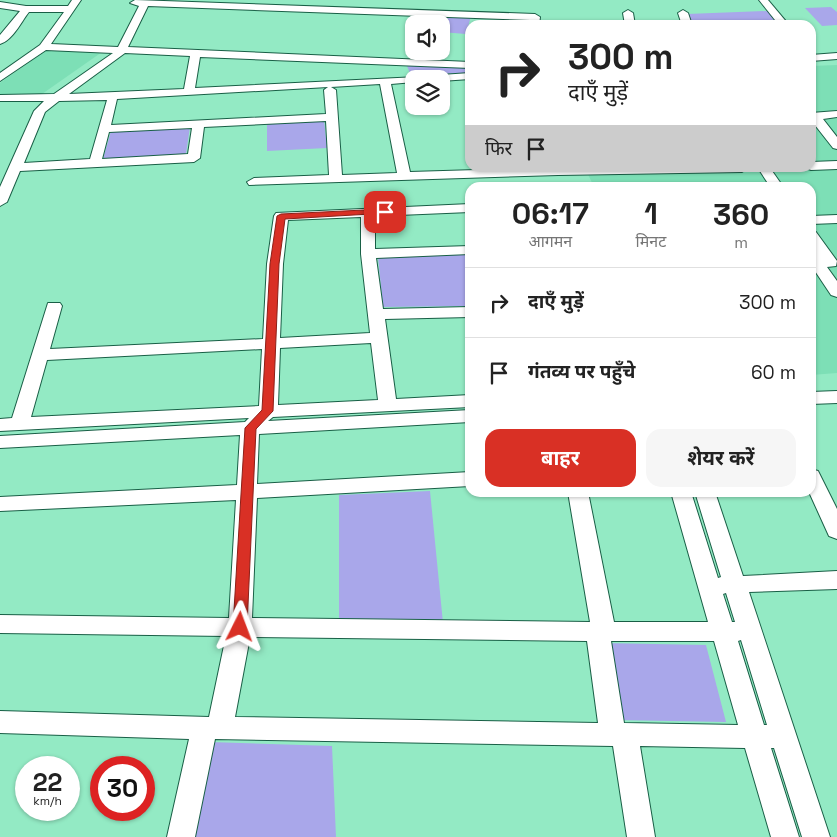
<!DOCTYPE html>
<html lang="hi">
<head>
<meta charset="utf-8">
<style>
	:root { --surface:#fff; --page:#f6f6f6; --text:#222; --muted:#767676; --line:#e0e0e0; --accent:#d93025 }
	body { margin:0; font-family:"Space Grotesk","Noto Sans Devanagari",sans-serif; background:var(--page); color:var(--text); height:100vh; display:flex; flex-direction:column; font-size:19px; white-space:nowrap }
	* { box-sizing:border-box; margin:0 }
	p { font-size:16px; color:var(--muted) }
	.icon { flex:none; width:28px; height:28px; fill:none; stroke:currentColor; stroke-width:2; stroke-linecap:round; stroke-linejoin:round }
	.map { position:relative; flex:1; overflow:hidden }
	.side { position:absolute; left:465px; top:182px; width:351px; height:315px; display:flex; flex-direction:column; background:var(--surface); border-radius:15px; box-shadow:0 1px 4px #0004 }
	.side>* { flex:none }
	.top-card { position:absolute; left:465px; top:20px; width:351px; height:152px; border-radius:15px; box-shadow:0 1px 4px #0004; background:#fff; color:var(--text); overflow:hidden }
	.fabs { position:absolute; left:405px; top:15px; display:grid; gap:10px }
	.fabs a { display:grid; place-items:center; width:45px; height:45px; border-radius:10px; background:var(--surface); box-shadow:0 1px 4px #0004; font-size:25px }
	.speed { position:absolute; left:15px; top:756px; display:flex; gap:10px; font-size:25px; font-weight:700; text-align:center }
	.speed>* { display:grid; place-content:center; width:65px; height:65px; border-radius:50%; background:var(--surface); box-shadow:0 1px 4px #0004; line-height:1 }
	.speed small { font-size:12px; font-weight:400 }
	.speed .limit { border:8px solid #d22; background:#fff; color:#111 }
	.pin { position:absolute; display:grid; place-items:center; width:42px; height:42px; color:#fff; margin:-21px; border-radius:10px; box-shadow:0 2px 8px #0006 }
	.me { position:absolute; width:55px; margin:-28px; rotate:3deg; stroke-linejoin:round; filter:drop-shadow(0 0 4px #0008) }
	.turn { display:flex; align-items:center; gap:18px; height:105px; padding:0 20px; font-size:22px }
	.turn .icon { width:65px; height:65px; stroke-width:2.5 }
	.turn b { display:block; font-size:35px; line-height:42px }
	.then { display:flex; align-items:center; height:48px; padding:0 20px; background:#0003; gap:10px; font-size:19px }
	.eta { display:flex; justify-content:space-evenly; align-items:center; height:85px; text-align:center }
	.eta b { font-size:30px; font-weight:700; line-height:35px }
	.primary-button { display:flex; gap:10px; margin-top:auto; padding:10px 20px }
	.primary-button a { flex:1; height:58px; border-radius:15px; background:var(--accent); color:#fff; font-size:20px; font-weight:700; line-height:58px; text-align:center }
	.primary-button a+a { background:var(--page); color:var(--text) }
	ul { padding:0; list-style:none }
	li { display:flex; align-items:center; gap:15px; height:70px; padding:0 20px; border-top:1px solid var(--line) }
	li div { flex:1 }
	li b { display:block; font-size:19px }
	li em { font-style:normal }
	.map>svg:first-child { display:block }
	.built { fill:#7ddfb6 }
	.green { fill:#a9a7ea }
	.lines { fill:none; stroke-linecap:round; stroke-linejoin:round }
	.minor-casing { stroke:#195f46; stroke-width:2 }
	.minor { fill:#fff; fill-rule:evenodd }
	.route { fill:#d93025; stroke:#8d1f18 }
</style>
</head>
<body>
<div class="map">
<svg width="837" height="837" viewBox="0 0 837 837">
	<rect width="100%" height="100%" fill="#93eac4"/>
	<!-- built -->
	<g class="built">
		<polygon points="48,49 102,52 42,94 0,94 0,83"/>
		<polygon points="837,65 837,373 811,375 811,188 594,187 585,168 811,168 811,66"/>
	</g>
	<!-- green -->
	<g class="green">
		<polygon points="831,7 837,12 837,25 822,26 805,8"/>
		<polygon points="767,11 776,21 691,25 687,14"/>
		<polygon points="418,14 471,16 466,34 441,32 441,24 414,24 414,31 410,31"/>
		<polygon points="406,64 470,66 470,73 411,75"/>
		<polygon points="324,120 327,148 267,151 267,123"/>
		<polygon points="190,127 186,154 103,159 111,131"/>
		<polygon points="470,254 470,306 383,307 378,257"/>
		<polygon points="430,491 443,623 339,620 339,495"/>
		<polygon points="603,643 706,645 726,722 615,720"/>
		<polygon points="209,742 332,746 336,837 191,837"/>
	</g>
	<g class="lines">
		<defs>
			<g id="minor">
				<path d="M 72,0 L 81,0 L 51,44 L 118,47 L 139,6 L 130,3 L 135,0 L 535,14 L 540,17 L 539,25 L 529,25 L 530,20 L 148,6 L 128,47 L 470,62 L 470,68 L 200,57 L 195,88 L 418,77 L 419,79 L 414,79 L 414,82 L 391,84 L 410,172 L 547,168 L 748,168 L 742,172 L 558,175 L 249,185 L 247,182 L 254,178 L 329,175 L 326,121 L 204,127 L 200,158 L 194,162 L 20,171 L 7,202 L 0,206 L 0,187 L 34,111 L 44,101 L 0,101 L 0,95 L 54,94 L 113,53 L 46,50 L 0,81 L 0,73 L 40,45 L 64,12 L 29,12 C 21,22 13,40 0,44 L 0,35 L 20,11 L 0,8 L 0,2 L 26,6 L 68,6 ZM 125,53 L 190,56 L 184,89 L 69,94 ZM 380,84 L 397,173 L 342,175 L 336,90 L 331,87 ZM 328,87 L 324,90 L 326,114 L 111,125 L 117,99 ZM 107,100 L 90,159 L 24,163 L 45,112 L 59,101 ZM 192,128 L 188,154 L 102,159 L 109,132 Z"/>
				<polygon points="759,0 768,0 789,25 779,25"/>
				<polygon points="628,10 633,13 635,25 625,25 623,13"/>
				<polygon points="683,10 688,13 692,25 682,25 678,13"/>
				<polygon points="837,53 837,59 811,61 811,55"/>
				<polygon points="470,73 470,79 441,81 441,79 421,79 426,76"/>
				<polygon points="837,111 837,117 823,119 837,137 837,149 833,148 811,120 811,113"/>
				<polygon points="837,161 837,169 811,170 806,168 811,168 811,162"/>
				<polygon points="758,168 770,168 784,188 771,188"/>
				<path d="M 470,204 L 470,212 L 375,216 L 375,249 L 470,246 L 470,254 L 376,258 L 383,309 L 470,307 L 470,317 L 385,319 L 396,399 L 470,395 L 470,407 L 273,417 L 268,421 L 470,410 L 470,422 L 259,434 L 257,484 L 470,472 L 470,486 L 257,498 L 252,618 L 590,622 L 568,492 L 588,492 L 614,622 L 708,622 L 671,492 L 691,492 L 718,578 L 721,577 L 695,492 L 715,492 L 743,576 L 837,571 L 837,589 L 749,592 L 830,837 L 802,837 L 774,748 L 771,748 L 799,837 L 771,837 L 745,748 L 640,746 L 655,837 L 627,837 L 613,746 L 215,739 L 195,837 L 167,837 L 189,739 L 0,733 L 0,711 L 209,717 L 226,636 L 0,633 L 0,615 L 229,618 L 236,500 L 0,511 L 0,497 L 237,485 L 240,435 L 0,448 L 0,436 L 245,422 L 249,418 L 0,431 L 0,419 L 12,418 L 48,303 L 60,303 L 62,306 L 50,349 L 263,339 L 267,264 L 274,216 L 276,213 ZM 361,217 L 361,254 L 370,333 L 280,338 L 283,264 L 288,220 ZM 371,343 L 378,400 L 278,405 L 280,348 ZM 262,349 L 259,406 L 31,417 L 47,360 ZM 726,593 L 735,622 L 732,622 L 723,594 ZM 250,637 L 587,641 L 598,723 L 235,717 ZM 741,640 L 767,725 L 764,725 L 738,641 ZM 611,641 L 714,641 L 738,725 L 624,723 Z"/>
				<polygon points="837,215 837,223 811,224 811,216"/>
				<polygon points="811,231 816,232 837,261 836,266 827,267 837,281 837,297 831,295 811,265 811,250 815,250 811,246"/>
				<polygon points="837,391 837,403 811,404 811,392"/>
				<polygon points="811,469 818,471 837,509 837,539 829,536 809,492 811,492"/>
			</g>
		</defs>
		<!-- minor casing -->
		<use href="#minor" class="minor-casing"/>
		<!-- minor -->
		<use href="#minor" class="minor"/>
	</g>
	<!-- route -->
	<polygon class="route" points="385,209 389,212 388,213 285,219 279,264 273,411 256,429 247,627 245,631 240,633 235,631 233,627 245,428 262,410 270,264 277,216 281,214"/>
</svg>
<div class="fabs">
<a><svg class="icon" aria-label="sound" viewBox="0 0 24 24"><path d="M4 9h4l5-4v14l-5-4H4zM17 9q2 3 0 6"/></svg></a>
<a><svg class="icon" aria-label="layers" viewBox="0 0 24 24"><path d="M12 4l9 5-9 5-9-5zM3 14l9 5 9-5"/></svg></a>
</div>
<div class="speed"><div>22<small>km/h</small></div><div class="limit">30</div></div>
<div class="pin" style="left:385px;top:212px;background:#d93025"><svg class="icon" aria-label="arrive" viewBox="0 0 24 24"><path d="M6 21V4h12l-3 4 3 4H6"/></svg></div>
<svg class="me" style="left:240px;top:627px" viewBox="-20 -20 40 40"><path d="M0-17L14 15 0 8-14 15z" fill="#d93025" stroke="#fff" stroke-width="4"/></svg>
<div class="top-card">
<div class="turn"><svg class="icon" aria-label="right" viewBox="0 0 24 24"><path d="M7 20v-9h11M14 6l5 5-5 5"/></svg><div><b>300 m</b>दाएँ मुड़ें</div></div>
<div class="then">फिर<svg class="icon" aria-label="arrive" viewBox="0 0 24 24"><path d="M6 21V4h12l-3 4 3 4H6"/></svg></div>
</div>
<section class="side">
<div class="eta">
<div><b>06:17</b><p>आगमन</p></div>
<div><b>1</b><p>मिनट</p></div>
<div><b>360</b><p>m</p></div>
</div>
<ul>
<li><svg class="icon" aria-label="right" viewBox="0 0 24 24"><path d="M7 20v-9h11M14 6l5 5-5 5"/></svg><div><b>दाएँ मुड़ें</b></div><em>300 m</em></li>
<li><svg class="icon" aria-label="arrive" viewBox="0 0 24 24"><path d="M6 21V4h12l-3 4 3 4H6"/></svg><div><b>गंतव्य पर पहुँचे</b></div><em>60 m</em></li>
</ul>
<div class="primary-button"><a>बाहर</a><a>शेयर करें</a></div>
</section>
</div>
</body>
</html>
